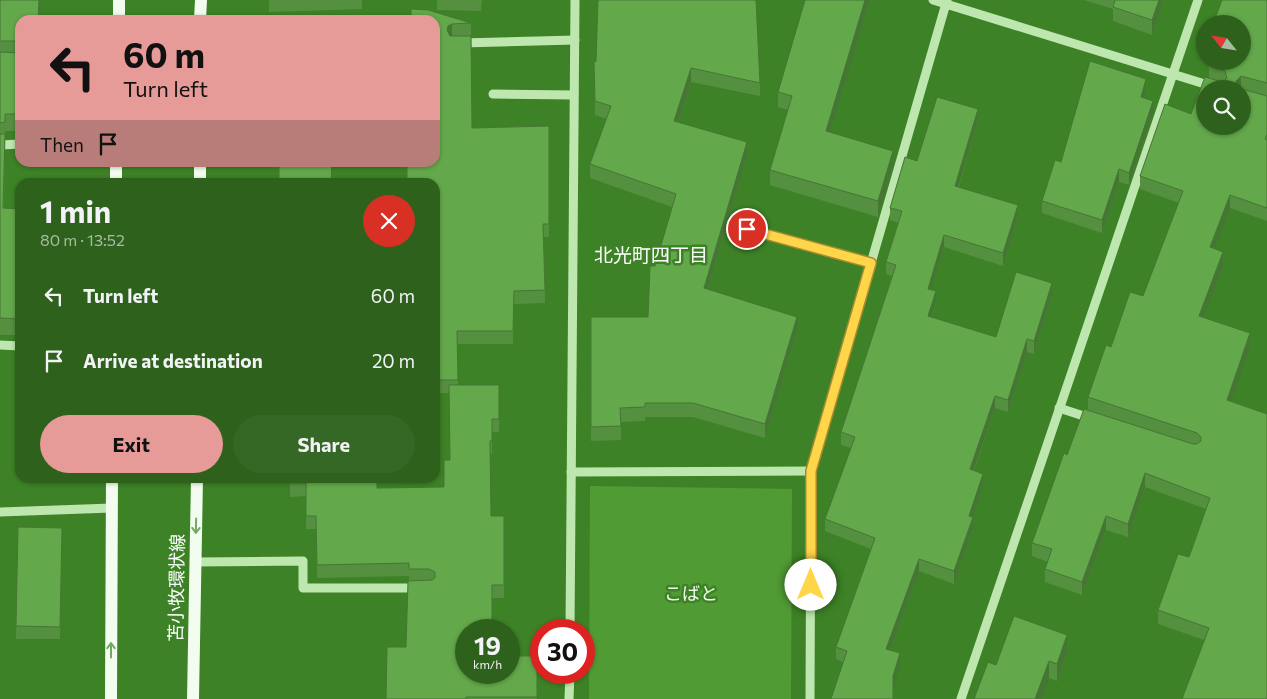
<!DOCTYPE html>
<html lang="en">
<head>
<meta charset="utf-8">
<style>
	:root { --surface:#2e621c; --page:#366825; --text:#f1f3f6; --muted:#a7bca3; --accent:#e69b98 }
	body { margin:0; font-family:Commissioner,"Noto Sans JP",sans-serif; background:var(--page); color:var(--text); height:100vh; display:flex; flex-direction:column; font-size:19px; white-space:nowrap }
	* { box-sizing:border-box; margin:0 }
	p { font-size:16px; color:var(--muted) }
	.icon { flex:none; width:28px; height:28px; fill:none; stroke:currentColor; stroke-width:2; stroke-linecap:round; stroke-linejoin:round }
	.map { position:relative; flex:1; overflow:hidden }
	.side { position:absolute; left:15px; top:178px; width:425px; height:305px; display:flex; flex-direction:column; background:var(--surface); border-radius:15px; box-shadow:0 1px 4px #0004 }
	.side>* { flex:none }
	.hud { position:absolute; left:15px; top:15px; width:425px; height:152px; border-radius:15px; box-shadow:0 1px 4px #0004; background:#e69b98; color:#111; overflow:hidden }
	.needle { width:32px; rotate:300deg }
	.buttons { position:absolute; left:1196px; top:15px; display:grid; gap:10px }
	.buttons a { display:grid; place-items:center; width:55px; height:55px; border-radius:50%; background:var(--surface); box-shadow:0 1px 4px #0004; font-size:25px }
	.speed { position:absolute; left:455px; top:619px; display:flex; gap:10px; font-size:25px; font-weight:700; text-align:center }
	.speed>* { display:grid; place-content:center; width:65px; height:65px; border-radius:50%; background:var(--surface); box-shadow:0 1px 4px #0004; line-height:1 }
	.speed small { font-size:12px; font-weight:400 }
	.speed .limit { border:8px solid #d22; background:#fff; color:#111 }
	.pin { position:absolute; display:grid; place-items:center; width:42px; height:42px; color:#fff; margin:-21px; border:2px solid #fff; border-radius:50%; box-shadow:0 1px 5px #0007 }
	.me { position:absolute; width:55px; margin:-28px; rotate:0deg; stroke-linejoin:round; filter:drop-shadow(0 0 4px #0008) }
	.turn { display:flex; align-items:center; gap:18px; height:105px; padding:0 25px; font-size:22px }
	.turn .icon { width:65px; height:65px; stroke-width:2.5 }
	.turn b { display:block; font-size:35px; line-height:42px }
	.then { display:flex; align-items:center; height:48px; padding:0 25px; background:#0003; gap:10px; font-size:19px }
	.round { display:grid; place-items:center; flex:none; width:52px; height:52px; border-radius:26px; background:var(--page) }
	.overview { display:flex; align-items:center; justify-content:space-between; height:85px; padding:0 25px }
	h1 { font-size:30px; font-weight:700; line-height:38px }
	.action { display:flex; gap:10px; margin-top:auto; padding:10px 25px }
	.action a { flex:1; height:58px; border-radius:30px; background:var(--accent); color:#111; font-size:20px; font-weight:700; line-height:58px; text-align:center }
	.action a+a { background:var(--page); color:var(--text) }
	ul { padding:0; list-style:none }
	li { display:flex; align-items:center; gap:15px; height:65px; padding:0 25px }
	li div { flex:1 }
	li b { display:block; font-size:19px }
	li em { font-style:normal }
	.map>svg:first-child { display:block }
	.green { fill:#509b34 }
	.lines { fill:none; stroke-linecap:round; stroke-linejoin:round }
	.minor { stroke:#bde7ae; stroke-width:9 }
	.major { stroke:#f2fdef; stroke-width:12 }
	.wall { fill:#559040 }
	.shaded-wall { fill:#457634 }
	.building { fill:#63a84a; stroke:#457634 }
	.oneway { stroke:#73a762 }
	.route-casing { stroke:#a68a30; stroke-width:12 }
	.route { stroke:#ffd54a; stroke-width:9 }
	.labels { text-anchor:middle; stroke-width:5; stroke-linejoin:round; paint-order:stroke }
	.street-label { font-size:18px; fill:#fff; stroke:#3d8226 }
	.park-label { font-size:18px; fill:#f2fcef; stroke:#3d8226 }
	.neighbourhood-label { font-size:19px; fill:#fff; stroke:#3d8226 }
</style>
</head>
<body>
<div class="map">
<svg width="1267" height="699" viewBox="0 0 1267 699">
	<rect width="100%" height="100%" fill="#3d8226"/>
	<!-- green -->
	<polygon class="green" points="590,486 792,489 791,699 589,699"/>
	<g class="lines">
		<!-- minor -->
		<g class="minor">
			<polyline points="933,0 1221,89"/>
			<polyline points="461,43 575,40"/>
			<polyline points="493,94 574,95"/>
			<polyline points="0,145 20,144"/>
			<polyline points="747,229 871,263"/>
			<polyline points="0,345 20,346"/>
			<polyline points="1059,408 1093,419"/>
			<polyline points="571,472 811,471"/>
			<polyline points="0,512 112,508"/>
			<polyline points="195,562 303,561 303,588 418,588"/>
			<polyline points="570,630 575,0"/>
			<polyline points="569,699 570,672"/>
			<polyline points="810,699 811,471 947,0"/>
			<polyline points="961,699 1198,0"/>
		</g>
		<!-- major -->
		<g class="major">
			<polyline points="119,20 119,0"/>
			<polyline points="200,20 201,0"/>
			<polyline points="116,182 116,162"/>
			<polyline points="200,182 200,162"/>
			<polyline points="111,699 112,478"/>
			<polyline points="193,699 197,478"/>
		</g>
	</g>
	<!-- wall -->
	<g class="wall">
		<polygon points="0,0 20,20 20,131 5,131 4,208 20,209 20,335 0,335"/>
		<polygon points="269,0 362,0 362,9 269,12"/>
		<polygon points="437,0 482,0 481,11 437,10"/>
		<polygon points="598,0 760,83 760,96 691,82 678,122 747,156 708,289 797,330 765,438 693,417 645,417 645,421 621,422 621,440 591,441 591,317 648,317 655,266 672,207 590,178 590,164 607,119 595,115 594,61 596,62"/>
		<polygon points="869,0 869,3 830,132 893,166 878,217 770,185 770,170 788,110 778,107 778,92"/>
		<polygon points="1084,0 1164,0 1152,35 1113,21 1113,9"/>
		<polygon points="1267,0 1267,221 1230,208 1214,249 1223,266 1203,317 1250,347 1231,401 1267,699 1204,640 1158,624 1158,610 1189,557 1206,509 1145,487 1128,537 1106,530 1082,595 1045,582 1045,569 1048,562 1032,556 1032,543 1067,455 1088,411 1088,397 1111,347 1143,296 1179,203 1140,189 1140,176 1191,114 1209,78 1209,65 1210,62 1209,61 1242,61"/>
		<polygon points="435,20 471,23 472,128 549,126 549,237 544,237 545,303 514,304 513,344 457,344 458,385 499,385 499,432 492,432 492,454 490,454 491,516 504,516 504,598 492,598 466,672 537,656 537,699 386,699 406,647 409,576 317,578 316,529 306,529 306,496 290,497 290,478 377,488 444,487 450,460 450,393 435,393"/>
		<polygon points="1146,91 1144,98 1153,114 1129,185 1119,182 1102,233 1042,213 1042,201 1061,162"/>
		<polygon points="978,121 959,187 1018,217 1003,266 944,247 931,290 936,303 932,317 996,337 1052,295 1034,354 1027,352 1008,412 995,408 974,471 983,486 972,517 973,529 954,584 919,571 890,650 900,666 843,662 836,659 836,647 871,549 825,531 825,519 851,448 841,445 841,432 892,276 886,274 886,262 898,223 890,220 890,208 917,161"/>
		<polygon points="18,527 62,528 60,639 16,639"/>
		<polygon points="1067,652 1057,681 1049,678 996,665"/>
	</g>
	<!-- shaded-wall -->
	<g class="shaded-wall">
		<polygon points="865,0 869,0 869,3 826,146 826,131"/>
		<polygon points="1159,0 1164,0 1152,35 1152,20"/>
		<polygon points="452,24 452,37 448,40 447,30 448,26"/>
		<polygon points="691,68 691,82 674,134 674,121"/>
		<polygon points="1241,76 1241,89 1236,89 1236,81"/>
		<polygon points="1146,79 1146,91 1141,110 1141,97"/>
		<polygon points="1153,101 1153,114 1129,185 1129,173"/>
		<polygon points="978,109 978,121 955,198 955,186"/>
		<polygon points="747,142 747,156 704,302 704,288"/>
		<polygon points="893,151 893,166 878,217 878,201"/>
		<polygon points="1119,169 1119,182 1102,233 1102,220"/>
		<polygon points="1230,195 1230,208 1210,261 1210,247"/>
		<polygon points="1018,205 1018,217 1003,266 1003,253"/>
		<polygon points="944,235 944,247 928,301 928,289"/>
		<polygon points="1223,252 1223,266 1199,329 1199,316"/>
		<polygon points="1052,283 1052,295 1034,354 1034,341"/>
		<polygon points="936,291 936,303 928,328 928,316"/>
		<polygon points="797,317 797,330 765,438 765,424"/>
		<polygon points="1250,333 1250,347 1227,413 1227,400"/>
		<polygon points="1027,339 1027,352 1008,412 1008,400"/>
		<polygon points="995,396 995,408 970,481 970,469"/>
		<polygon points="1145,473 1145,487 1128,537 1128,524"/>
		<polygon points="983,474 983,486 969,528 969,516"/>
		<polygon points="1106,516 1106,530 1082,595 1082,582"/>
		<polygon points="973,517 973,529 954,584 954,571"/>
		<polygon points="919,559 919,571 886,661 886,649"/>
		<polygon points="1067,635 1067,652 1057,681 1057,664"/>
		<polygon points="900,653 900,666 893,689 893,676"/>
		<polygon points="1049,661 1049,678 1041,699 1035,699"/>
	</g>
	<!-- building -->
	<g class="building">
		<polygon points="0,0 39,0 38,20 20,20 20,41 0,41"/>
		<polygon points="598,0 756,0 760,83 691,68 674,121 747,142 704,288 797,317 765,424 693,403 645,403 645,407 620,408 621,426 591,427 591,317 648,317 650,266 655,266 676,194 590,164 611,106 595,101 594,61 596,62"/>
		<polygon points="805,0 865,0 826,131 893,151 878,201 770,170 792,96 778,92"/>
		<polygon points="1115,0 1159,0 1152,20 1113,7"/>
		<polygon points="1222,0 1267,0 1267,83 1241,76 1236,81 1236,84 1241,89 1205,89 1205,126 1242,126 1242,89 1267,96 1267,134 1265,139 1267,140 1267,208 1230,195 1210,247 1223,252 1199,316 1250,333 1227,400 1267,414 1267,699 1182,699 1209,628 1158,610 1178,554 1189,557 1210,498 1145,473 1128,524 1106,516 1082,582 1045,569 1052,549 1032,543 1064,453 1067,455 1084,409 1193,444 1197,444 1201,441 1201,437 1197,433 1088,397 1106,345 1111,347 1130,292 1143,296 1183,191 1140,176 1165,104 1191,114 1205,77 1222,82 1227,78 1225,71 1209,65 1210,61 1242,61 1242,24 1213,24"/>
		<polygon points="411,9 428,10 471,23 452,24 448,26 447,30 450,36 471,36 472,128 549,126 549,224 543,224 545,290 514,291 513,331 457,331 458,380 435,380 435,182 407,182 407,162 435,162 435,20 411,20"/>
		<polygon points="0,52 20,53 20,114 5,114 5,122 0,123"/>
		<polygon points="1090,61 1146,79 1141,97 1153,101 1129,173 1119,169 1102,220 1042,201 1055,160 1061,162"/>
		<polygon points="937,97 978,109 955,186 1018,205 1003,253 944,235 928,289 936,291 928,316 996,337 1016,272 1052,283 1034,341 1027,339 1008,400 995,396 970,469 983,474 969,516 973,517 954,571 919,559 886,649 900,653 893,676 893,699 831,699 847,651 836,647 875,538 825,519 855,437 841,432 896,265 886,262 902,211 890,208 905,157 917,161"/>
		<polygon points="0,134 5,134 3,208 20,209 20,319 0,318"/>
		<polygon points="279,162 332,162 331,182 279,182"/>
		<polygon points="449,385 499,385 499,419 492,419 492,441 490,441 491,516 504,516 504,585 492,585 492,630 466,630 466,672 509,672 509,656 537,656 537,697 466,697 466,699 386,699 387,647 406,647 408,581 432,580 435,578 435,572 429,569 409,569 409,563 317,565 316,516 306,516 306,483 290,483 290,478 377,478 377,488 444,487 444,460 450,460"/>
		<polygon points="18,527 62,528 60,627 16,626"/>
		<polygon points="1014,616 1067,635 1057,664 1049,661 1035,699 974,699 988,662 996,665"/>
	</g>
	<!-- one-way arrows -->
	<defs><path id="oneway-shaft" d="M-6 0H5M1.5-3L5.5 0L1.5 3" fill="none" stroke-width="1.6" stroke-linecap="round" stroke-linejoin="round" transform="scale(1.25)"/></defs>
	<g class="oneway">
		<use href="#oneway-shaft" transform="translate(196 526) rotate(91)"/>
		<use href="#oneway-shaft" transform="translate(111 650) rotate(-90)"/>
	</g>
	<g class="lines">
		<defs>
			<polyline id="route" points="747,229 871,263 811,471 811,585"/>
		</defs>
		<!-- route casing -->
		<use href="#route" class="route-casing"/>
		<!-- route -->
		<use href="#route" class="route"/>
	</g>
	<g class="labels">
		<!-- street labels -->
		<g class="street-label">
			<text transform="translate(177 588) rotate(-89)" y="6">苫小牧環状線</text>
		</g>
		<!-- park labels -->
		<g class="park-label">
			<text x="691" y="600">こばと</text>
		</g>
		<!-- neighbourhood labels -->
		<g class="neighbourhood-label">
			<text x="651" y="262">北光町四丁目</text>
		</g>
	</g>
</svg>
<div class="buttons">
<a><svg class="needle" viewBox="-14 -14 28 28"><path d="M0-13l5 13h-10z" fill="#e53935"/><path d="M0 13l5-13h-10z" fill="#a7bca3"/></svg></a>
<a><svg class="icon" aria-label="search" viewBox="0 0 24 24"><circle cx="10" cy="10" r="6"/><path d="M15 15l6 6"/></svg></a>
</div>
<div class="speed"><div>19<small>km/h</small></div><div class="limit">30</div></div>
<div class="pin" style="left:747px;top:229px;background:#d93025"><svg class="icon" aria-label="arrive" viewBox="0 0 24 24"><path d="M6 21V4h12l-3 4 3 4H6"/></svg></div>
<svg class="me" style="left:811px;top:585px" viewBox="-20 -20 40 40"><circle r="19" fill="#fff"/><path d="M0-13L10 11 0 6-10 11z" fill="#ffd54a"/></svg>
<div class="hud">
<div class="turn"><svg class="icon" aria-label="left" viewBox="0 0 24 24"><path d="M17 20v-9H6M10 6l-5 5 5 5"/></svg><div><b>60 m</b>Turn left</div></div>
<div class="then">Then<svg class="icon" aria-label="arrive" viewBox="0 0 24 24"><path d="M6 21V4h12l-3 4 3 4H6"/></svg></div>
</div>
<section class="side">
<div class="overview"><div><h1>1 min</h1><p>80 m · 13:52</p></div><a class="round" style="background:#d93025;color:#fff"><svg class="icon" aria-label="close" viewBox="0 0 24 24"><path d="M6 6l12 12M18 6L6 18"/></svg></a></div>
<ul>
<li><svg class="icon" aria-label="left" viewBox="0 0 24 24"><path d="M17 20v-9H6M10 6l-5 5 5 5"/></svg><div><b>Turn left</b></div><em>60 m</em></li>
<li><svg class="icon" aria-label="arrive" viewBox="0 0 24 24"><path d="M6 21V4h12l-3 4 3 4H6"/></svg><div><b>Arrive at destination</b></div><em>20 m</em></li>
</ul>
<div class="action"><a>Exit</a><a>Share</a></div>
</section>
</div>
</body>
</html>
